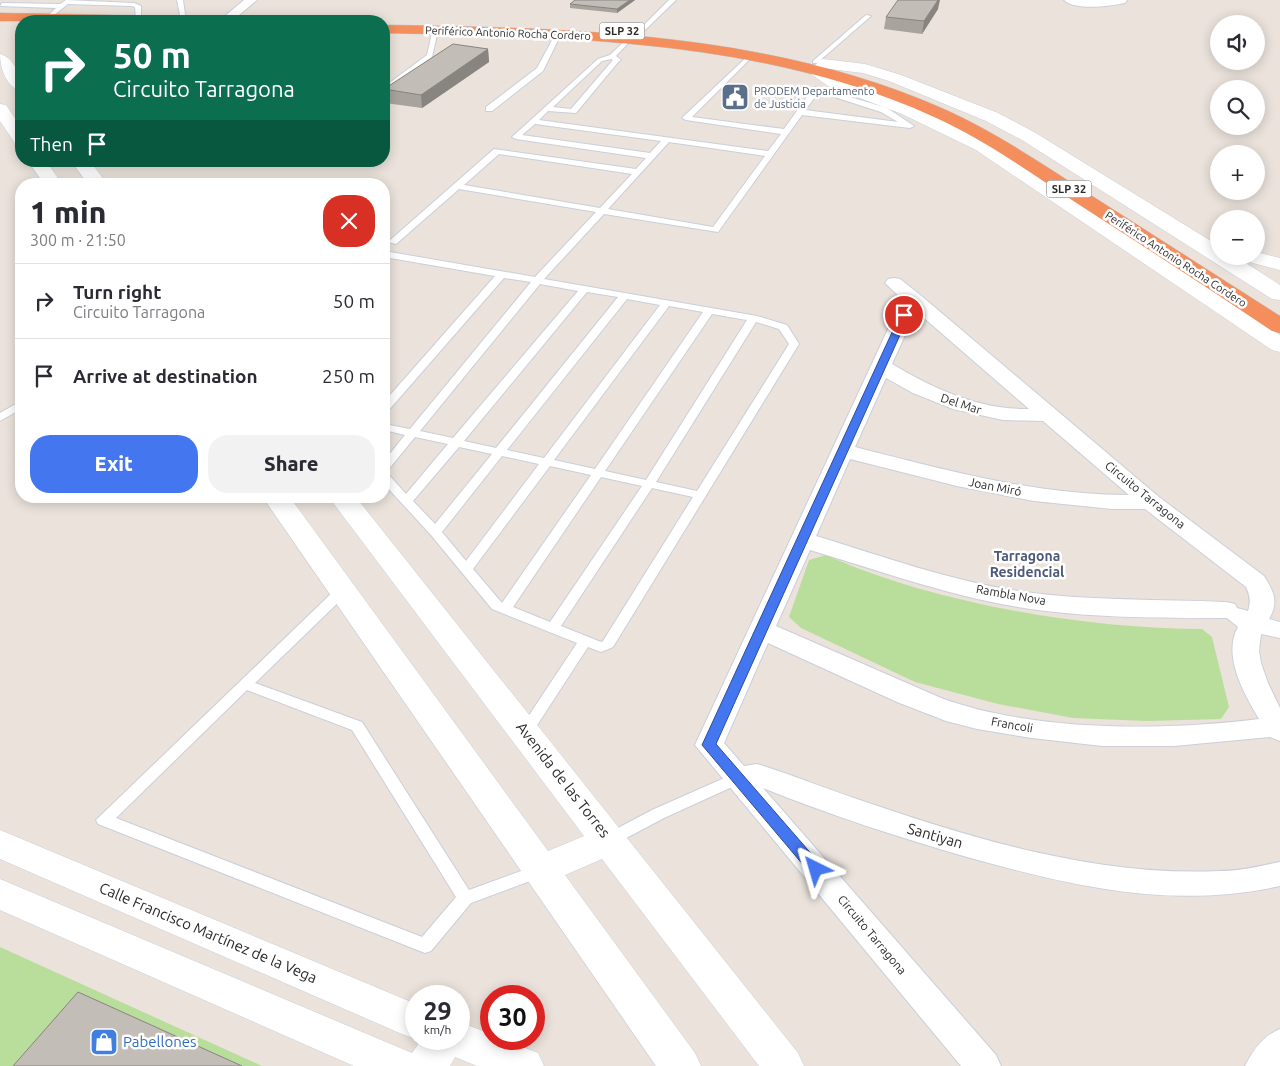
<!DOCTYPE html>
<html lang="en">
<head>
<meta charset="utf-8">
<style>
	:root { --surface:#fff; --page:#f2f2f3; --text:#2b2b33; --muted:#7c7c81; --line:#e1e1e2; --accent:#4476ef }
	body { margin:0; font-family:Ubuntu,sans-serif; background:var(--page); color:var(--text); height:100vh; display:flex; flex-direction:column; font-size:19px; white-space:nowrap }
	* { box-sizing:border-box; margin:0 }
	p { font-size:16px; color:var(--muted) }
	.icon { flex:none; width:28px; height:28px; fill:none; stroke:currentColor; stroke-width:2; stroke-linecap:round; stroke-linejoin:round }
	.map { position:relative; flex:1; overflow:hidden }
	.drawer { position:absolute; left:15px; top:178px; width:375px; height:325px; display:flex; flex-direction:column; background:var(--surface); border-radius:20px; box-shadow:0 2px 12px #0003 }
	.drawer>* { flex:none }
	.guide { position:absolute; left:15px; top:15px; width:375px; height:152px; border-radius:20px; box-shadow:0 2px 12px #0003; background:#0b6e4f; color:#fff; overflow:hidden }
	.fabs { position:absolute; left:1210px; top:15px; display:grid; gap:10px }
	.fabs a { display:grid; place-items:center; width:55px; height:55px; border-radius:50%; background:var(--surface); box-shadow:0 2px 12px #0003; font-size:25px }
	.speed { position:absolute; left:405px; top:985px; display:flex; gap:10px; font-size:25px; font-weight:700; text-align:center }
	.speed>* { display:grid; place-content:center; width:65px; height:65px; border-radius:50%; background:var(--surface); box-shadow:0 2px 12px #0003; line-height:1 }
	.speed small { font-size:12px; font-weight:400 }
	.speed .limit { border:8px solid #d22; background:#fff; color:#111 }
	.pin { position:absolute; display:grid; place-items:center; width:42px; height:42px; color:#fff; margin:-21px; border:2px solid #fff; border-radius:50%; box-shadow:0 1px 5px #0007 }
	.me { position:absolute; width:55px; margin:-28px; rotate:320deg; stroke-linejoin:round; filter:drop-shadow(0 0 4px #0008) }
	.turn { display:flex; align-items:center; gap:18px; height:105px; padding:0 15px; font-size:22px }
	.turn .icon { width:65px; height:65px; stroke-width:2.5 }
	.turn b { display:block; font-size:35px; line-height:42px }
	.then { display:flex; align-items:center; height:48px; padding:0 15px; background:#0003; gap:10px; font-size:19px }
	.round { display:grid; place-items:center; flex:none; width:52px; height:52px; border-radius:20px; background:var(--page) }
	.head { display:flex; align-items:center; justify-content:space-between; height:85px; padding:0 15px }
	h1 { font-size:30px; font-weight:800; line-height:38px }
	.button { display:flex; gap:10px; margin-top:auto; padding:10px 15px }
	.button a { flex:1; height:58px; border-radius:20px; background:var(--accent); color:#fff; font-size:20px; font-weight:800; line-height:58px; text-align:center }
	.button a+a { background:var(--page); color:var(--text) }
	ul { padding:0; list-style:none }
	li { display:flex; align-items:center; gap:15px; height:75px; padding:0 15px; border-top:1px solid var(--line) }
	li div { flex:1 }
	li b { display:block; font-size:19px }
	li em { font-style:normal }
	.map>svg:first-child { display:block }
	.green { fill:#b9de9b }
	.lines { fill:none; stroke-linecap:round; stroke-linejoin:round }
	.lane-casing { stroke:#cacfda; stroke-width:2 }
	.street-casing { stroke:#cacfda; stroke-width:2 }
	.secondary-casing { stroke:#cacfda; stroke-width:1 }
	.highway-casing { stroke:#c3c3c3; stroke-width:1 }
	.lane { fill:#fff; fill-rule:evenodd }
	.street { fill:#fff; fill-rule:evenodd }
	.secondary { fill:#fff; fill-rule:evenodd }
	.highway { fill:#f48e5d; fill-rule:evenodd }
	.wall { fill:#a8a39d }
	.shaded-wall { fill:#888480 }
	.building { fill:#c3bdb7; stroke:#888480 }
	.route { fill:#4476ef; stroke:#2c4d9b }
	.labels { text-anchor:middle; stroke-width:5; stroke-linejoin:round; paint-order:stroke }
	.shield { fill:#fff; stroke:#696969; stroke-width:1 }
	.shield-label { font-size:11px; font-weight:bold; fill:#292929 }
	.far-street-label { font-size:11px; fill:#292929; stroke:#fff }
	.far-service-label { font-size:11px; fill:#4e5e75; stroke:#fff; text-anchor:start }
	.street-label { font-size:12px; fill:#292929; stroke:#fff }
	.neighbourhood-label { font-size:14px; font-weight:bold; fill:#4c5877; stroke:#fff }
	.near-street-label { font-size:15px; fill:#292929; stroke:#fff }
	.near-shop-label { font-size:15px; fill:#366cbe; stroke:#fff; text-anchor:start }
</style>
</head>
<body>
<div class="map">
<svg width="1280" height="1066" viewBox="0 0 1280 1066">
	<rect width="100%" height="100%" fill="#eae2db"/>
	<!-- green -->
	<g class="green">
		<path d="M 826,555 C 932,603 1086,629 1202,629 L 1212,637 L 1229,707 L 1221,719 L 1147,721 L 1073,718 L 998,704 L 915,682 L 801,628 L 789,617 L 809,560 Z"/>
		<polygon points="0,947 262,1066 0,1066"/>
	</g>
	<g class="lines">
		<defs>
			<g id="lane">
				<polygon points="66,0 134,3 141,6 141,19 136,20 135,7 131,6 68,4 49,19 46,17 56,8 0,6 2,3 60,4"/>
				<polygon points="177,0 183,0 186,21 181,20"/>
				<polygon points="669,0 676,0 642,33 638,33 638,31"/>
				<polygon points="866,15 871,16 817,63 813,63 813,61"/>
				<polygon points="433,29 438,30 432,57 384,92 384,87 427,55"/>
				<polygon points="556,33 561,34 543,71 492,111 486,111 486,107 537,68"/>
				<path d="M 630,36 L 633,38 L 632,39 L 616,56 L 621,60 L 619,61 L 576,113 L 548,111 L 539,120 L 768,151 L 781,134 L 686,120 L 682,118 L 751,53 L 753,54 L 753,56 L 692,117 L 784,129 L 814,87 L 817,87 L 887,108 L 914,126 L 910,128 L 802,115 L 718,232 L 604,214 L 544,279 L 757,316 L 787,325 L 799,344 L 613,647 L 601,652 L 588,647 L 530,736 L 520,736 L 518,732 L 577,643 L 492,609 L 431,535 L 384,484 L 384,473 L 388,474 L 406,494 L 448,444 L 415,437 L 388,470 L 384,471 L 384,461 L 405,435 L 384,430 L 384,424 L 410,429 L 531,282 L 504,278 L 388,411 L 384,412 L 384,402 L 495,276 L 384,257 L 384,251 L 535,277 L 596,212 L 459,189 L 396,244 L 388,242 L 494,149 L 636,169 L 646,158 L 516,139 L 512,137 L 598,59 L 610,55 ZM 611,59 L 613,60 L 571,109 L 553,107 L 602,61 ZM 819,92 L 881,112 L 898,122 L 805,110 ZM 535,124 L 661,141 L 650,153 L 522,135 ZM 669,142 L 765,156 L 713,227 L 608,209 ZM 499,154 L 632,174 L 600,208 L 464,185 ZM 540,284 L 578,291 L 453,438 L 420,431 ZM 587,292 L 618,297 L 496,448 L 464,441 ZM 627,299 L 660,305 L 544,458 L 507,450 ZM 669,306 L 703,312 L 595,469 L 554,460 ZM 712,314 L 747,320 L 646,480 L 605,471 ZM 756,322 L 779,329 L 789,344 L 697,491 L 656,482 ZM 459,447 L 492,454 L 435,524 L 413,501 ZM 502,456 L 539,464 L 466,561 L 442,532 ZM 550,466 L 591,475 L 502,603 L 473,569 ZM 601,477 L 642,486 L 550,622 L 513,607 ZM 652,488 L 693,497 L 603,641 L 601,642 L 561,626 Z"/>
				<polygon points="21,401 21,409 0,421 0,413"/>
				<path d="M 342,587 L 349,591 L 347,594 L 255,683 L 362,722 L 469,890 L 540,864 L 546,865 L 548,870 L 546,875 L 471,903 L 431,951 L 425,953 L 98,824 L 96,820 L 337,588 ZM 247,690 L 352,730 L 456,897 L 422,937 L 116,818 Z"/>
				<polygon points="738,772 743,774 746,778 743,782 664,818 615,844 609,846 603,844 601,840 603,836 652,810"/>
			</g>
			<g id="street">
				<polygon points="244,0 257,0 232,21 219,21"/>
				<path d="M 1064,0 L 1127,0 L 1125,3 C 1111,6 1075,11 1064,0 Z"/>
				<path d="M 894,278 L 900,279 L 919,294 L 1159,497 L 1264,576 C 1274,592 1279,602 1269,619 L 1280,622 L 1280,638 L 1261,634 L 1259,651 L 1261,663 L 1268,683 L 1280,708 L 1280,741 L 1270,737 L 1174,746 L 1102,746 L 1032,738 L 977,729 L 946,721 L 897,702 L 768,643 L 724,743 L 744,766 L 757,764 C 790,774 821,787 854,798 C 970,838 1096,877 1220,871 C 1240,871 1260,866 1280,862 L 1280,886 C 1172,910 1071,886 967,857 C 898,837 830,815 763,788 L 996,1055 L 1001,1066 L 961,1066 L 695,745 L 902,299 L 885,283 L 888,279 ZM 916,311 L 1029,409 C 979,410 934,389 892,364 ZM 886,378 L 913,393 L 953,409 L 1003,420 L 1043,421 L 1129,495 C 1036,495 945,470 855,447 ZM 850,459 L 957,486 L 1034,501 L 1112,509 L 1145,509 L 1246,587 C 1250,595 1251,602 1248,611 L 1237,608 L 1235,604 L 1226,602 C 1159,599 1091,601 1025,592 C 953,582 885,557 816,536 ZM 810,550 C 871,568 932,590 996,603 C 1069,618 1152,618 1227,618 L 1238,627 C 1222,655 1244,694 1259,719 C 1161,731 1034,732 941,698 L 776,626 Z"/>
				<path d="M 1280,1029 L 1280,1066 L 1245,1066 C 1253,1050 1263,1036 1280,1029 Z"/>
			</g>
			<g id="secondary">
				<path d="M 0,54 C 15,58 21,77 21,91 C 6,87 0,68 0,54 Z"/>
				<polygon points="823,59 865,64 901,75 998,113 1034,132 1219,246 1219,256 1235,256 1241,260 1238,256 1256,256 1256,252 1280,258 1280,270 1241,260 1280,285 1280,300 1272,299 1022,140 986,121 889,81 863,73 822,68 840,80 914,106 988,142 1280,335 1280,352 1272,350 976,150 902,114 828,86 804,69 806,66 816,65 818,61"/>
				<polygon points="0,104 6,105 21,127 21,144 15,143 0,121"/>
				<polygon points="28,161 46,161 62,184 44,184"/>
				<polygon points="71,161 90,161 107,184 88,184"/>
				<polygon points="262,496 289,496 548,851 584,836 328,496 355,496 798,1053 804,1066 759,1066 602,859 565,875 695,1053 701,1066 656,1066"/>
				<polygon points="0,830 416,1004 416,1039 418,1039 416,1039 402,1034 0,859"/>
				<polygon points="0,879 412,1053 422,1039 459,1039 459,1022 491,1034 491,1039 502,1039 538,1053 544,1066 477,1066 455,1057 450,1066 354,1066 0,910"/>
			</g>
			<g id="highway">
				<polygon points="0,13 225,17 232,21 0,21"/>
				<path d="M 384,25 C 572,28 771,32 946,110 C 997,133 1045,166 1092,196 C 1155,236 1217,276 1280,316 L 1280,333 L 1272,331 C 1208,288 1143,246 1078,204 C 1031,173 985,140 934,117 C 763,39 568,37 384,33 Z"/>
			</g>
		</defs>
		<!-- lane casing -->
		<use href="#lane" class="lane-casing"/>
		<!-- street casing -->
		<use href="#street" class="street-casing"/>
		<!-- secondary casing -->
		<use href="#secondary" class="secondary-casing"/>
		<!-- highway casing -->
		<use href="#highway" class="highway-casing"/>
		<!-- lane -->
		<use href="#lane" class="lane"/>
		<!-- street -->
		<use href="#street" class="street"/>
		<!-- secondary -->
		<use href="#secondary" class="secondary"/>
		<!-- highway -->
		<use href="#highway" class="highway"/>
	</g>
	<!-- wall -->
	<g class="wall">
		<polygon points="575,0 635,0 617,13 570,8 570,4"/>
		<polygon points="938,9 922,34 884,29 886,17"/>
		<polygon points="488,49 489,62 422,108 385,103 384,89"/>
	</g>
	<!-- shaded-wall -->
	<g class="shaded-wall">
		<polygon points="630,0 635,0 617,13 617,9"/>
		<polygon points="938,0 940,0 938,9 922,34 924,21"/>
		<polygon points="488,49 489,62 422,108 421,95"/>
	</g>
	<!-- building -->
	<g class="building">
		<polygon points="575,0 630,0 617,9 570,4"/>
		<polygon points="898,0 938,0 924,21 886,17"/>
		<polygon points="453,44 488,49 421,95 384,89"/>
		<polygon points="78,992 242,1066 13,1066"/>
	</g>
	<!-- route -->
	<polygon class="route" points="904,312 909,315 716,744 821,865 823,869 821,873 810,873 702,745 900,315"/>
	<!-- icons -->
	<defs>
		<symbol id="civic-square" viewBox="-11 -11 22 22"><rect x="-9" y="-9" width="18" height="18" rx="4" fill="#5c6f8a" stroke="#fff"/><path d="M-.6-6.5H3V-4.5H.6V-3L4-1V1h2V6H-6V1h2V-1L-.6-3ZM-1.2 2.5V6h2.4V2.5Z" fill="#fff"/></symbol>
		<symbol id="shop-square" viewBox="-11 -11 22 22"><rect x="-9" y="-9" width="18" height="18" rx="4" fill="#3f7fe0" stroke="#fff"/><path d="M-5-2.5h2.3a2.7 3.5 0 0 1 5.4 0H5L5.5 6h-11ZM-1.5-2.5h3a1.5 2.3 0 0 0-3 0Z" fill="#fff"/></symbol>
	</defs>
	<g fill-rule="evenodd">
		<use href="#civic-square" x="719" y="81" width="32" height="32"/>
		<use href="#shop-square" x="88" y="1026" width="32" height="32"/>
	</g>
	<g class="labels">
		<!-- shield labels -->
		<g class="shield">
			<rect x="599.5" y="22.5" width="45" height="17" rx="4"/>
			<rect x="1046.5" y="180.5" width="45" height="17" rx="4"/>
		</g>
		<g class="shield-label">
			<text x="622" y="35">SLP 32</text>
			<text x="1069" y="193">SLP 32</text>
		</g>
		<!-- far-street labels -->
		<g class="far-street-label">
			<text transform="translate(508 33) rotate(2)" y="4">Periférico Antonio Rocha Cordero</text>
			<text transform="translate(1176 259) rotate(33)" y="4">Periférico Antonio Rocha Cordero</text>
		</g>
		<!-- far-service labels -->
		<g class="far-service-label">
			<text x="754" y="95">PRODEM Departamento<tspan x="754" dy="13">de Justicia</tspan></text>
		</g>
		<!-- street labels -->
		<g class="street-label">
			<text transform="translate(961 404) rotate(18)" y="4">Del Mar</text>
			<text transform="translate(995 487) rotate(11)" y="4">Joan Miró</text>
			<text transform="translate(1145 495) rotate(39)" y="4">Circuito Tarragona</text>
			<text transform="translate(1011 595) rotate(10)" y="4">Rambla Nova</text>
			<text transform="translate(1012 725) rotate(10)" y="4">Francoli</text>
			<text transform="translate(872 935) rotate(50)" y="4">Circuito Tarragona</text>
		</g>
		<!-- neighbourhood labels -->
		<g class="neighbourhood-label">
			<text x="1027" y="561">Tarragona<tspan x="1027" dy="16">Residencial</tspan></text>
		</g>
		<!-- near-street labels -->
		<g class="near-street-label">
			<text transform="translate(563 780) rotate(52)" y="5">Avenida de las Torres</text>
			<text transform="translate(935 836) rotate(16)" y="5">Santiyan</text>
			<text transform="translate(208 933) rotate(23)" y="5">Calle Francisco Martínez de la Vega</text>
		</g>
		<!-- near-shop labels -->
		<g class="near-shop-label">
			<text x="123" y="1047">Pabellones</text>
		</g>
	</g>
</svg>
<div class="fabs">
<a><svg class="icon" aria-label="sound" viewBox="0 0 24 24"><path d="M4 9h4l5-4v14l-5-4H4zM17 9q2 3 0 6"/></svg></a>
<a><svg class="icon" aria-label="search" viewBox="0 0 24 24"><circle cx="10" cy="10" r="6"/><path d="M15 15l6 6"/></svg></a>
<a>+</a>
<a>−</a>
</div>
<div class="speed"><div>29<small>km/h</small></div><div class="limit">30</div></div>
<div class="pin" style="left:904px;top:315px;background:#d93025"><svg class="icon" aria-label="arrive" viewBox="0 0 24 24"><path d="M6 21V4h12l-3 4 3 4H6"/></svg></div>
<svg class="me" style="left:816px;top:869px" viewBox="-20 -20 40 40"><path d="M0-17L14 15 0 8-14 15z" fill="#4476ef" stroke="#fff" stroke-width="4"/></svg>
<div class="guide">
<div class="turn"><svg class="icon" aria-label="right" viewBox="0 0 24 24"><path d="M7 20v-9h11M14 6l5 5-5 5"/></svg><div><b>50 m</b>Circuito Tarragona</div></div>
<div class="then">Then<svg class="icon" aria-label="arrive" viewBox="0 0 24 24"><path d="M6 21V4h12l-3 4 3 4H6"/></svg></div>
</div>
<section class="drawer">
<div class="head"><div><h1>1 min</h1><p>300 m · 21:50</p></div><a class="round" style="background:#d93025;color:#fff"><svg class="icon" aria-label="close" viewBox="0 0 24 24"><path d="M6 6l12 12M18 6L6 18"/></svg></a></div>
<ul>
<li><svg class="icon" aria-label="right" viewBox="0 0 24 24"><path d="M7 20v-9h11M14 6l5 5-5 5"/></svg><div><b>Turn right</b><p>Circuito Tarragona</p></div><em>50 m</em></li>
<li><svg class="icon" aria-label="arrive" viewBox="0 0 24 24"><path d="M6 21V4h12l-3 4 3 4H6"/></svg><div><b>Arrive at destination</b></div><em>250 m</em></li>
</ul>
<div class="button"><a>Exit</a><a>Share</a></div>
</section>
</div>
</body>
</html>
